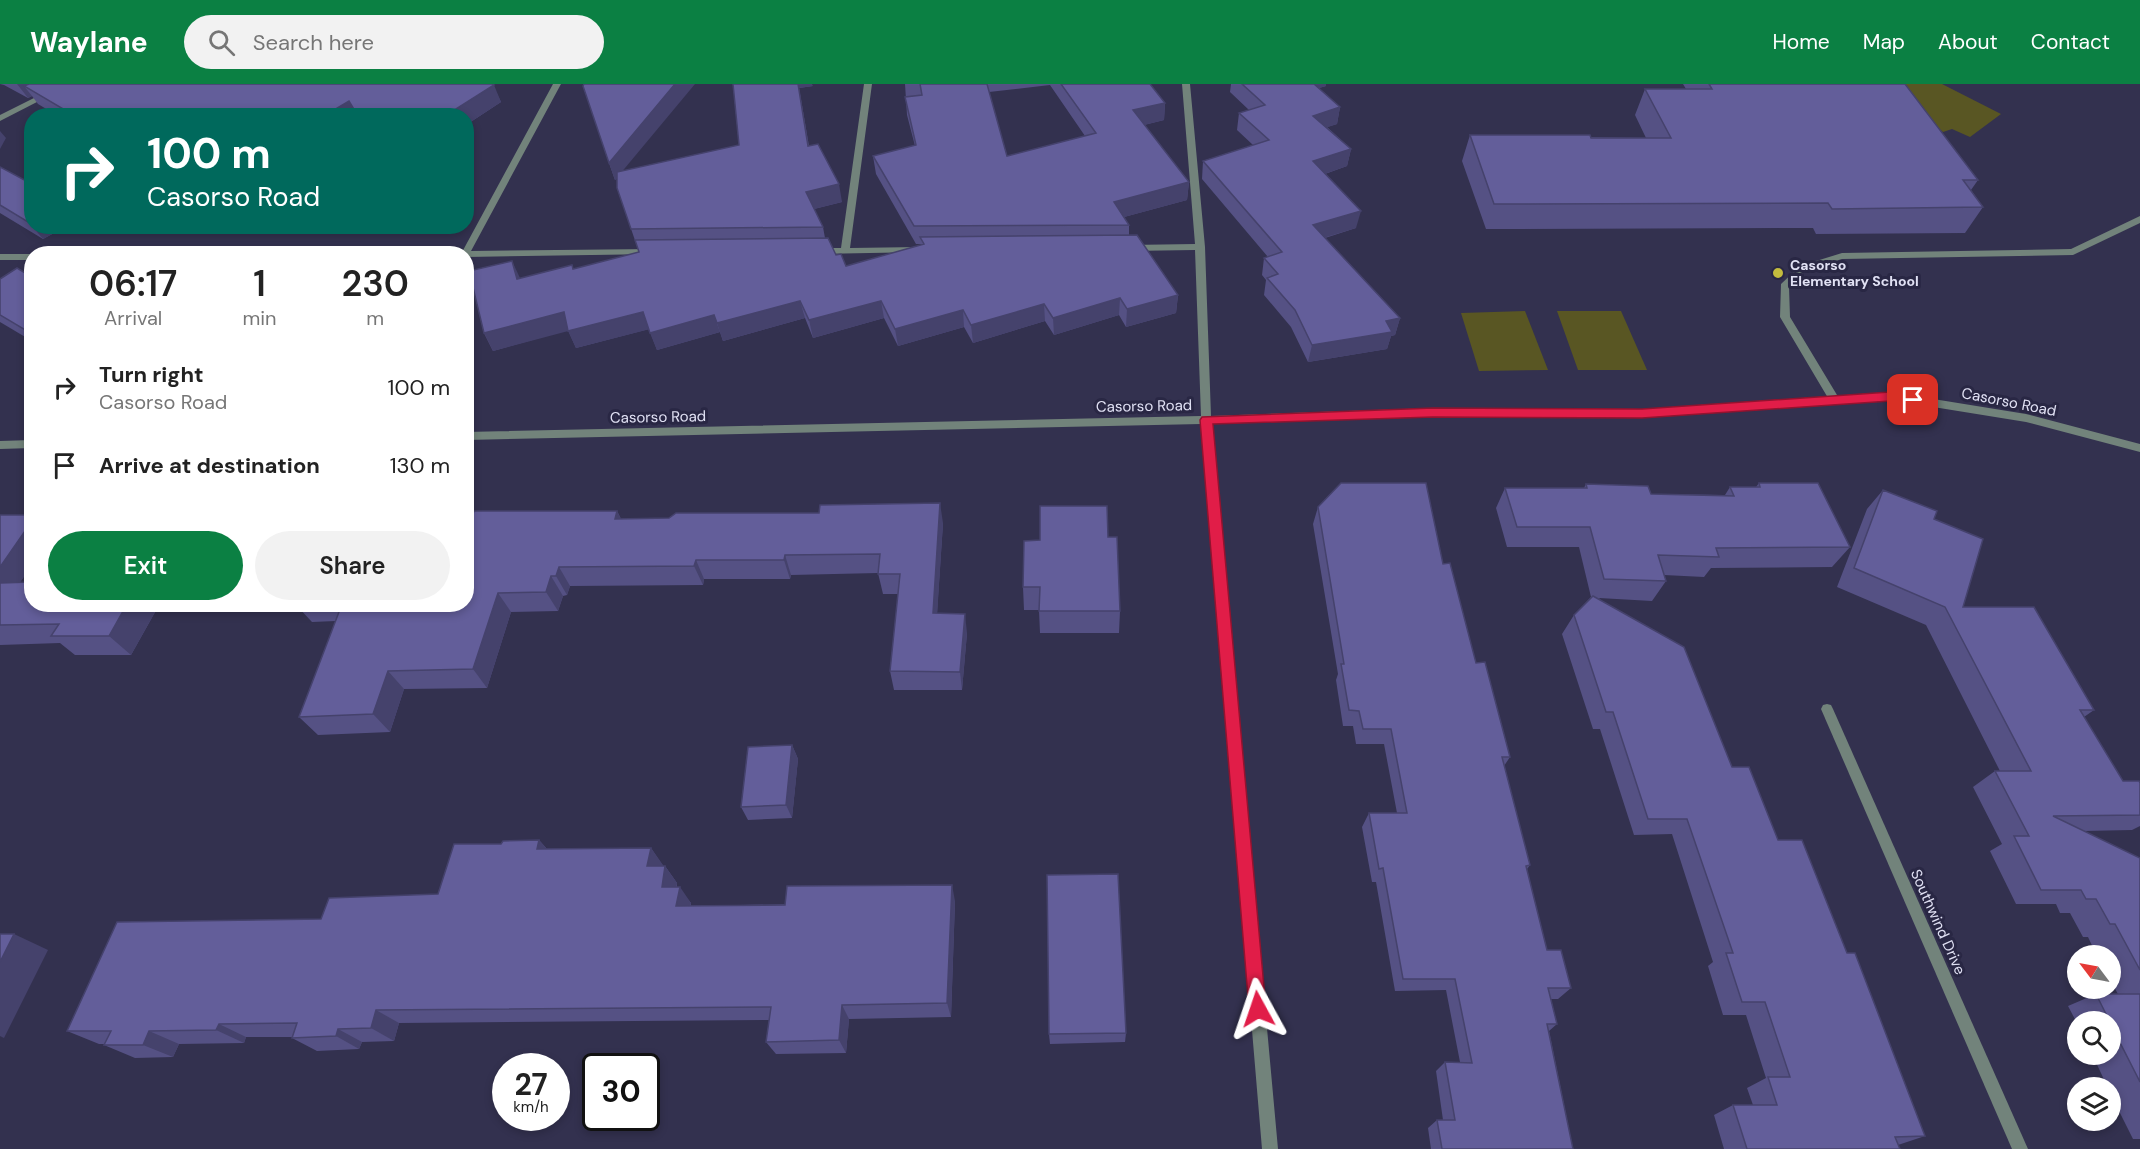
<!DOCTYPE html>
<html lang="en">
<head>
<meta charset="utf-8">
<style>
	:root { --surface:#fff; --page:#f2f2f2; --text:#222; --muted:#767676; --accent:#0b8043 }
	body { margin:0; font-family:"DM Sans",sans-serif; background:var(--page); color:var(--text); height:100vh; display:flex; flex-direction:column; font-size:22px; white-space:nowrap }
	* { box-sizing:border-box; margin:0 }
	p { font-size:20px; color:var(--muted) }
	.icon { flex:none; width:33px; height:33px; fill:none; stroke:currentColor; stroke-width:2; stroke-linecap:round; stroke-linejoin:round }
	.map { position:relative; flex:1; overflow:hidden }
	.details { position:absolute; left:24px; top:162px; width:450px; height:366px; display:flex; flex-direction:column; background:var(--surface); border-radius:24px; box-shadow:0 3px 9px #0003 }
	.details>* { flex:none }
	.guide { position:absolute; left:24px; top:24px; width:450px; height:126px; border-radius:24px; box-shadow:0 3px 9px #0003; background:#00695c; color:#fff; overflow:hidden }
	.needle { width:39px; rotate:302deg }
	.tools { position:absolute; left:2067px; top:861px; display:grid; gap:12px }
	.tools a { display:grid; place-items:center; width:54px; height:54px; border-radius:50%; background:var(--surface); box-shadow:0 3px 9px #0003; font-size:30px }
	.speed { position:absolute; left:492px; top:969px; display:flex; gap:12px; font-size:30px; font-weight:700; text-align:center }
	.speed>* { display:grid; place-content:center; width:78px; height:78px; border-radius:50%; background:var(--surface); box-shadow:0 3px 9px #0003; line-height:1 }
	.speed small { font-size:15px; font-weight:400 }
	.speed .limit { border:3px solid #111; border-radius:9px; background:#fff; color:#111 }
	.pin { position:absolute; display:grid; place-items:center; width:51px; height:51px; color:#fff; margin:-26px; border-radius:12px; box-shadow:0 3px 9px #0006 }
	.me { position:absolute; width:66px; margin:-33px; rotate:355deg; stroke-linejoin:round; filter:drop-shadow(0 0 4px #0008) }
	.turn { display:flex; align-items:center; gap:21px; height:126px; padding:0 24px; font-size:27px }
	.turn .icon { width:78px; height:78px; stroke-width:2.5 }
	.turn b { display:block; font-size:42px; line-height:51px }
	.eta { display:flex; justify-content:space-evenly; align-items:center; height:102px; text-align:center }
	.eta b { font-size:36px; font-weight:600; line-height:42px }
	.primary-button { display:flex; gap:12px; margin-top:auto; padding:12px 24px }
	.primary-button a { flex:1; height:69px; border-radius:36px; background:var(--accent); color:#fff; font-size:24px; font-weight:600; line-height:69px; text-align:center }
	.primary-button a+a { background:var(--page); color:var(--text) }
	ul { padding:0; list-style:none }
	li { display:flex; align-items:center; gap:18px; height:78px; padding:0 24px }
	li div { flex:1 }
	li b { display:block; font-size:22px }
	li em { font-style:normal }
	header { display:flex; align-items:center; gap:36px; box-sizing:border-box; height:84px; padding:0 30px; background:var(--accent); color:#fff }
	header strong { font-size:28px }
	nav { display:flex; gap:33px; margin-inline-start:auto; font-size:21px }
	.search { width:420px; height:54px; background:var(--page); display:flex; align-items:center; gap:15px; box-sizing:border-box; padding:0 21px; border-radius:33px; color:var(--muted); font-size:22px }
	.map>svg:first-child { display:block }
	.green { fill:#595623 }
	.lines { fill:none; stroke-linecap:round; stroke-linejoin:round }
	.service { fill:#72837b; fill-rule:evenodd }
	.minor { fill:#72837b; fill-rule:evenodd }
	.wall { fill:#555184; fill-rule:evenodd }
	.shaded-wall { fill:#45426c }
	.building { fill:#635e9a; stroke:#45426c; stroke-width:1.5 }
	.route { fill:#e11d48; stroke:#92132f; stroke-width:1.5 }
	.poi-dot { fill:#c4bc3e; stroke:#292744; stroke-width:2 }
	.labels { text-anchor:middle; stroke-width:6; stroke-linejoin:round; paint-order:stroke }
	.far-poi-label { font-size:14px; font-weight:bold; fill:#e1e1f4; stroke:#292744; text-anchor:start }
	.street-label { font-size:15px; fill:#e1e1f4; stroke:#292744 }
</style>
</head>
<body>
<header>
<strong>Waylane</strong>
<div class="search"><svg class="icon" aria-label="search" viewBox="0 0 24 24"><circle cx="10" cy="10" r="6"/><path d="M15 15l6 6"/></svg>Search here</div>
<nav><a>Home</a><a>Map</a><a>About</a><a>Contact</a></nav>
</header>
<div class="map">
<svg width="2140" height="1065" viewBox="0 0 2140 1065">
	<rect width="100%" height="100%" fill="#33314f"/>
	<!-- green -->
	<g class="green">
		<polygon points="1876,0 1942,0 2001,30 1970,53 1952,45 1943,48 1899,12"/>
		<polygon points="1525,227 1548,286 1479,287 1461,229"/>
		<polygon points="1557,227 1621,227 1647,286 1578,286"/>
	</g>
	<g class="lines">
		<!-- service -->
		<polygon class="service" points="2140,132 2140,139 2073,171 1842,175 1806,186 1789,203 1790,233 1840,316 1835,320 1831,319 1780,233 1781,200 1800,182 1842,169 2071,165"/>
		<!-- minor -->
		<g class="minor">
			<polygon points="62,0 72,0 0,37 0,31"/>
			<polygon points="553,0 561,0 471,167 653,165 658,168 656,170 466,173 466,170 461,170"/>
			<polygon points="864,0 872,0 850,164 920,163 925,166 923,168 817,170 812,167 817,164 841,164"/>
			<polygon points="1182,0 1190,0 1205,163 1211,332 1433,324 1643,325 1890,308 2026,330 2140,360 2140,368 2026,338 1890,316 1643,333 1433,332 1212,340 1278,1065 1262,1065 1201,340 466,356 466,348 1201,332 1195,166 1129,167 1124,164 1129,161 1195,160"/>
			<rect x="0" y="170" width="32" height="6"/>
			<polygon points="32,356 32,364 0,365 0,357"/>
			<polygon points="1827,620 1831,621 1833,625 2028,1065 2012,1065 1821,625 1823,621"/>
		</g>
	</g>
	<!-- wall -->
	<g class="wall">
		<polygon points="0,0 492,0 501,18 466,41 466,32 58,32 38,20 32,12 28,14 4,1"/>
		<path d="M 733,0 L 813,2 L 799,4 L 809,62 L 842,118 L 814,125 L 823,143 L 825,154 L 836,171 L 846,182 L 921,161 L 921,160 L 916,160 L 876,90 L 873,72 L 915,62 L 907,31 L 905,0 L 1150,0 L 1165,19 L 1164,36 L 1144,41 L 1189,98 L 1187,116 L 1124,133 L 1129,141 L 1129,151 L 1178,211 L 1176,229 L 1126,243 L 1119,231 L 1054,251 L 1045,237 L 973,259 L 964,243 L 898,262 L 884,234 L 813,254 L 805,234 L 723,257 L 720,248 L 657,266 L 649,245 L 576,264 L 568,246 L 493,267 L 484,249 L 574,185 L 639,168 L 617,104 L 617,94 L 615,96 L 609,79 L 623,87 L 739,61 ZM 1050,1 L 1085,52 L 1007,72 L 989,8 Z"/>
		<polygon points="1231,0 1326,0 1326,2 1319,4 1340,23 1337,40 1327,43 1351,65 1347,82 1325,90 1356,144 1325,154 1400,234 1395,251 1391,252 1387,265 1308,278 1291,243 1264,211 1266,196 1262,191 1264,174 1268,173 1202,95 1203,77 1253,61 1237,46 1239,29 1249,26 1230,8"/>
		<polygon points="1683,0 1905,0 1978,96 1971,106 1983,123 1965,149 1816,150 1813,144 1486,145 1462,77 1470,51 1646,54 1635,31 1645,5 1686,5"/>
		<polygon points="0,83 32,100 32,142 67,142 43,155 0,129"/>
		<polygon points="358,142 375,142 368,148"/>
		<polygon points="32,193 32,257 0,238 0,195"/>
		<polygon points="1759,399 1850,463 1832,483 1711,484 1704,493 1664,491 1666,497 1652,517 1599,514 1732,683 1847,869 1925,1052 1898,1061 1900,1065 1724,1065 1714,1031 1733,1021 1753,1021 1747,1004 1766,994 1746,931 1723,931 1708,882 1713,878 1672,750 1634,751 1600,645 1593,645 1562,550 1574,531 1591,513 1579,463 1507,463 1496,424 1505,404 1584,404 1586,400 1651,410 1725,411 1730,403 1756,403"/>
		<polygon points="1883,406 1934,435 1963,523 2094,626 2084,633 2123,697 2140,699 2140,742 2132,746 2083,747 2140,774 2140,1055 2133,1055 2110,1009 2110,1004 2108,1004 2092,970 2110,970 2110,938 2078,938 2078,941 2068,922 2096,910 2118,910 2110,896 2110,872 2097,872 2088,853 2083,853 2070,829 2060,829 2056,820 2016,820 1990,767 2002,760 1973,703 1995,687 2000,687 1926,541 1837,503 1867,425"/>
		<polygon points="1318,423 1443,480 1476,579 1510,673 1504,682 1530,781 1527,785 1547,866 1571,904 1558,915 1551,915 1557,940 1549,947 1573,1065 1431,1065 1428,1044 1437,1036 1443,1036 1436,987 1445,978 1460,978 1446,906 1395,907 1376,798 1372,798 1362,743 1369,729 1397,729 1384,660 1356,660 1353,642 1343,642 1336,596 1338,590 1313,440"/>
		<polygon points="617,427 621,435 943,439 937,529 967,549 962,606 894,606 890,587 898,510 883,510 878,489 791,491 790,495 704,495 703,501 570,502 567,511 563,512 558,527 511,528 487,604 404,605 390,648 318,651 299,633 336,537 312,538 297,522 159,521 131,571 75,571 60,559 0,561 0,431 32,431 32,481 20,498 32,520 466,520"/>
		<polygon points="1108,453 1120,527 1119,549 1040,549 1039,526 1024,526 1023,503 1040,456"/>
		<polygon points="792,661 798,675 792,734 748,736 741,723"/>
		<polygon points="539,756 547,765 651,764 663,782 665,782 677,799 677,803 691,819 691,822 955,817 951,933 849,935 846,969 776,970 766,958 769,936 399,939 394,957 362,958 359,965 317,967 292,954 292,953 246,953 244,959 179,960 173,973 135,974 104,961 105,960 99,960 67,947 321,835 438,810 501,760"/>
		<polygon points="1126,949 1125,958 1050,960 1049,950"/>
	</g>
	<!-- shaded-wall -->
	<g class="shaded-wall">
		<polygon points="17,0 57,0 24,2 32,12 28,14"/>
		<polygon points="675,0 695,0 615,96 609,79"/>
		<polygon points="798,0 812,0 813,2 799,4 812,80"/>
		<polygon points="1304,0 1326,0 1326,2 1302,9"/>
		<polygon points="494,1 501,18 466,41 466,32 445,32"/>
		<polygon points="349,17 357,32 324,32"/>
		<polygon points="1165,19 1164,36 1132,44 1133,26"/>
		<polygon points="1340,23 1337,40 1310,49 1313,32"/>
		<polygon points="0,47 6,54 0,65"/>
		<polygon points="1351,65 1347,82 1310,95 1313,77"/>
		<polygon points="1189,98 1187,116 1113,136 1114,118"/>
		<polygon points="839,100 842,118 810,126 806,108"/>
		<polygon points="1361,127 1356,144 1310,158 1313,141"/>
		<polygon points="32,142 67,142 43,155"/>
		<polygon points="365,142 375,142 368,148"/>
		<polygon points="512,177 520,194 517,195"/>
		<polygon points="1178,211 1176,229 1126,243 1127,225"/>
		<polygon points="1120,214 1119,231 1054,251 1053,234"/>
		<polygon points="800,217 805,234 723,257 717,239"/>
		<polygon points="881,217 884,234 813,254 809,236"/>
		<polygon points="1044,220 1045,237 973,259 971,241"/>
		<polygon points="963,226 964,243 898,262 895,245"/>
		<polygon points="564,228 572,246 493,267 484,249"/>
		<polygon points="643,228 650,245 576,264 568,247"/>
		<polygon points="714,231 720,248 657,266 650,249"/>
		<polygon points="1400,234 1395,251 1391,252 1387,265 1308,278 1312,261 1386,237"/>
		<polygon points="940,419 943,439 936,548 933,529"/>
		<polygon points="617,427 627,447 615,435"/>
		<polygon points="32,437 32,481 8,516 0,510 0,483"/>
		<polygon points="785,471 791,491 790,495 784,476"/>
		<polygon points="696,476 704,495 703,501 694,482"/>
		<polygon points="559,483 570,502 567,511 556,492"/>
		<polygon points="551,492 563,512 558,527 546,508"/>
		<polygon points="498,509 511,528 487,604 473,585"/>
		<polygon points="127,520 159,521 131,571 109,552"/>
		<polygon points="965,530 967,549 962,606 960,588"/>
		<polygon points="388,587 404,605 390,648 373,630"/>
		<polygon points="792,661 798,675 792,734 786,721"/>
		<polygon points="539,756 555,774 537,765"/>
		<polygon points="651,764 663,781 659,799 647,782"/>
		<polygon points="665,782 677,799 674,820 662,803"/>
		<polygon points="952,801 955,817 951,933 947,919"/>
		<polygon points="680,803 691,819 688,838 676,822"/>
		<polygon points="14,850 48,866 4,954 0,952 0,878"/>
		<polygon points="842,921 849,935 846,969 839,956"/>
		<polygon points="376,926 399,939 394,957 371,944"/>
		<polygon points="219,940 246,953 244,959 216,946"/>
		<polygon points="338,945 362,958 359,965 336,952"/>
		<polygon points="149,947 179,960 173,973 143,961"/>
	</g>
	<!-- building -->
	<g class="building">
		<polygon points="29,0 492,0 494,1 445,32 358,32 349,17 324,32 75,32 24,2"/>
		<polygon points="584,0 675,0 609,79 583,2"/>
		<polygon points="733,0 798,0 808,62 818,60 839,100 806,108 823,143 631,145 617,104 617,88 739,61"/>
		<polygon points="920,0 987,0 1007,72 1096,49 1061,0 1150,0 1165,19 1133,26 1189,98 1114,118 1129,141 914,142 873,72 916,61 905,13 922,11"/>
		<polygon points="1242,0 1314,0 1340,23 1313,32 1351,65 1313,77 1361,127 1313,141 1400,234 1386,237 1392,248 1312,261 1295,226 1267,194 1278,190 1264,174 1282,168 1203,77 1269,56 1239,29 1265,21"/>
		<polygon points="1709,0 1905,0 1978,96 1963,96 1983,123 1832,125 1828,119 1494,120 1470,51 1590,51 1591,54 1671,54 1645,5 1712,5"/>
		<polygon points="0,83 32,100 32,136 28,138 0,121"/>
		<polygon points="1137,151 1178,211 1127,225 1120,214 1053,234 1044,220 971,241 963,226 895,245 881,217 809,236 800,217 717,239 714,231 650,249 643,228 568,247 564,228 484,249 469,187 512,177 517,195 572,181 573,185 639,168 635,156 828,154 836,171 841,170 846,182 924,160 920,153"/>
		<polygon points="17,184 32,193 32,250 0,231 0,195"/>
		<polygon points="1341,399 1426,399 1443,480 1450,479 1476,579 1485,578 1510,673 1502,673 1530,781 1526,782 1547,866 1561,866 1571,904 1548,904 1557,940 1547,940 1573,1065 1442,1065 1437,1036 1455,1036 1445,978 1472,979 1455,895 1403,895 1383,784 1379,785 1369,729 1407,729 1391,645 1363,645 1359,627 1349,626 1341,580 1344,580 1318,423"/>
		<polygon points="1759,399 1818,399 1850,463 1716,464 1719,473 1658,471 1666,497 1604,495 1590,443 1517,443 1505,404 1587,404 1586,400 1648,402 1651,410 1734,412 1730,403 1760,403"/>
		<polygon points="1883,406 1937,427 1934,435 1983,455 1963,523 2034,523 2094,626 2080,626 2123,697 2139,697 2140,699 2140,731 2053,732 2140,774 2140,886 2115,840 2110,840 2096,815 2086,815 2081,806 2041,806 2014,752 2029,752 1995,687 2031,687 1945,523 1854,484"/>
		<polygon points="940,419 933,529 965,530 960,588 890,587 900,490 878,490 880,470 785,471 784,476 696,476 694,482 559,483 556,492 551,492 546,508 498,509 473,585 388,587 373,630 299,633 342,520 466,520 466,433 472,433 474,427 617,427 615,435 669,434 676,429 819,429 820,421"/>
		<polygon points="1040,422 1107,422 1108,453 1117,453 1120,527 1039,527 1040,503 1023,503 1024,457 1040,456"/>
		<polygon points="0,431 32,431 32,437 0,483"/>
		<polygon points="32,498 32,520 127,520 109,552 51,552 59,540 0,541 0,499"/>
		<polygon points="1593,512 1684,563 1732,683 1749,683 1778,756 1802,756 1847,869 1855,869 1925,1052 1895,1053 1900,1065 1747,1065 1733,1021 1777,1021 1768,993 1790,993 1765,918 1742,918 1726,869 1733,869 1687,735 1648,735 1613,628 1606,628 1574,531"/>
		<polygon points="792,661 786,721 741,723 748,663"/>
		<polygon points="539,756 537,765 651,764 647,782 665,782 662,803 680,803 676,822 785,821 787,802 952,801 947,919 842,921 839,956 766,958 771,923 376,926 371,944 338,945 336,952 292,954 297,939 219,940 216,946 149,947 143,961 104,961 111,947 67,947 117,838 321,835 329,814 438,810 454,760 501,760 503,757"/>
		<polygon points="1118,790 1126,949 1049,950 1047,791"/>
		<polygon points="0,850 14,850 0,878"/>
		<polygon points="2096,910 2140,910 2140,998 2110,939 2110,938"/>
	</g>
	<!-- route -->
	<polygon class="route" points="1890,308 1913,312 1919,316 1913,320 1890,317 1642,334 1433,333 1213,340 1266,925 1264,931 1258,933 1252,931 1249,925 1200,336 1202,333 1433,324 1642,325"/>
	<!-- markers -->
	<circle class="poi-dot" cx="1778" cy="189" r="6"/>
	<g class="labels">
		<!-- far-poi labels -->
		<g class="far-poi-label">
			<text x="1790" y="186">Casorso<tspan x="1790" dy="16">Elementary School</tspan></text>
		</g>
		<!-- street labels -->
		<g class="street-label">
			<text transform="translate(2009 318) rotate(11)" y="5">Casorso Road</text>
			<text transform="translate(1144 322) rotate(-1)" y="5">Casorso Road</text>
			<text transform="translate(658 333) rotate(-1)" y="5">Casorso Road</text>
			<text transform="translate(1938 838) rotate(66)" y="5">Southwind Drive</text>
		</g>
	</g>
</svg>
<div class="tools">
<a><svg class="needle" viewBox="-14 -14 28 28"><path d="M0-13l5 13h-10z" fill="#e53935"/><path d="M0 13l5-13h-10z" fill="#767676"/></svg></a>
<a><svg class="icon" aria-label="search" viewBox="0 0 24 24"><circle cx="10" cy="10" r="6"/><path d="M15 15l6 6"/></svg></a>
<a><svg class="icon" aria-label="layers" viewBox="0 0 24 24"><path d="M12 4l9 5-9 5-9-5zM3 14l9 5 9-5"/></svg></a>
</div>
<div class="speed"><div>27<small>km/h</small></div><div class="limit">30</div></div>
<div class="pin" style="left:1913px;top:316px;background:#d93025"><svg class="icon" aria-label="arrive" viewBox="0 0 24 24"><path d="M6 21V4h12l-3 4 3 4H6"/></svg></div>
<svg class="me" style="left:1258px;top:925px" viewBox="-20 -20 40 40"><path d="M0-17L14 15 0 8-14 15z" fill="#e11d48" stroke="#fff" stroke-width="4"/></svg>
<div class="guide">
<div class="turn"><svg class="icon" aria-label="right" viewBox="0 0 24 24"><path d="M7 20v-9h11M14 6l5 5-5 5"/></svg><div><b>100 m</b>Casorso Road</div></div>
</div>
<section class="details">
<div class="eta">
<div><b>06:17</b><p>Arrival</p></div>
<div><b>1</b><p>min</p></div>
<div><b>230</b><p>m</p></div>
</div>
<ul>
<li><svg class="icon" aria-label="right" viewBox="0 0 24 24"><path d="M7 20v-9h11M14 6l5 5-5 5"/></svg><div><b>Turn right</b><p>Casorso Road</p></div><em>100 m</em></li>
<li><svg class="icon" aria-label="arrive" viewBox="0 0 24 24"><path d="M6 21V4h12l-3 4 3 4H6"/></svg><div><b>Arrive at destination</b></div><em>130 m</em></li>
</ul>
<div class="primary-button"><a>Exit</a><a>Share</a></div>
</section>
</div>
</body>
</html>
